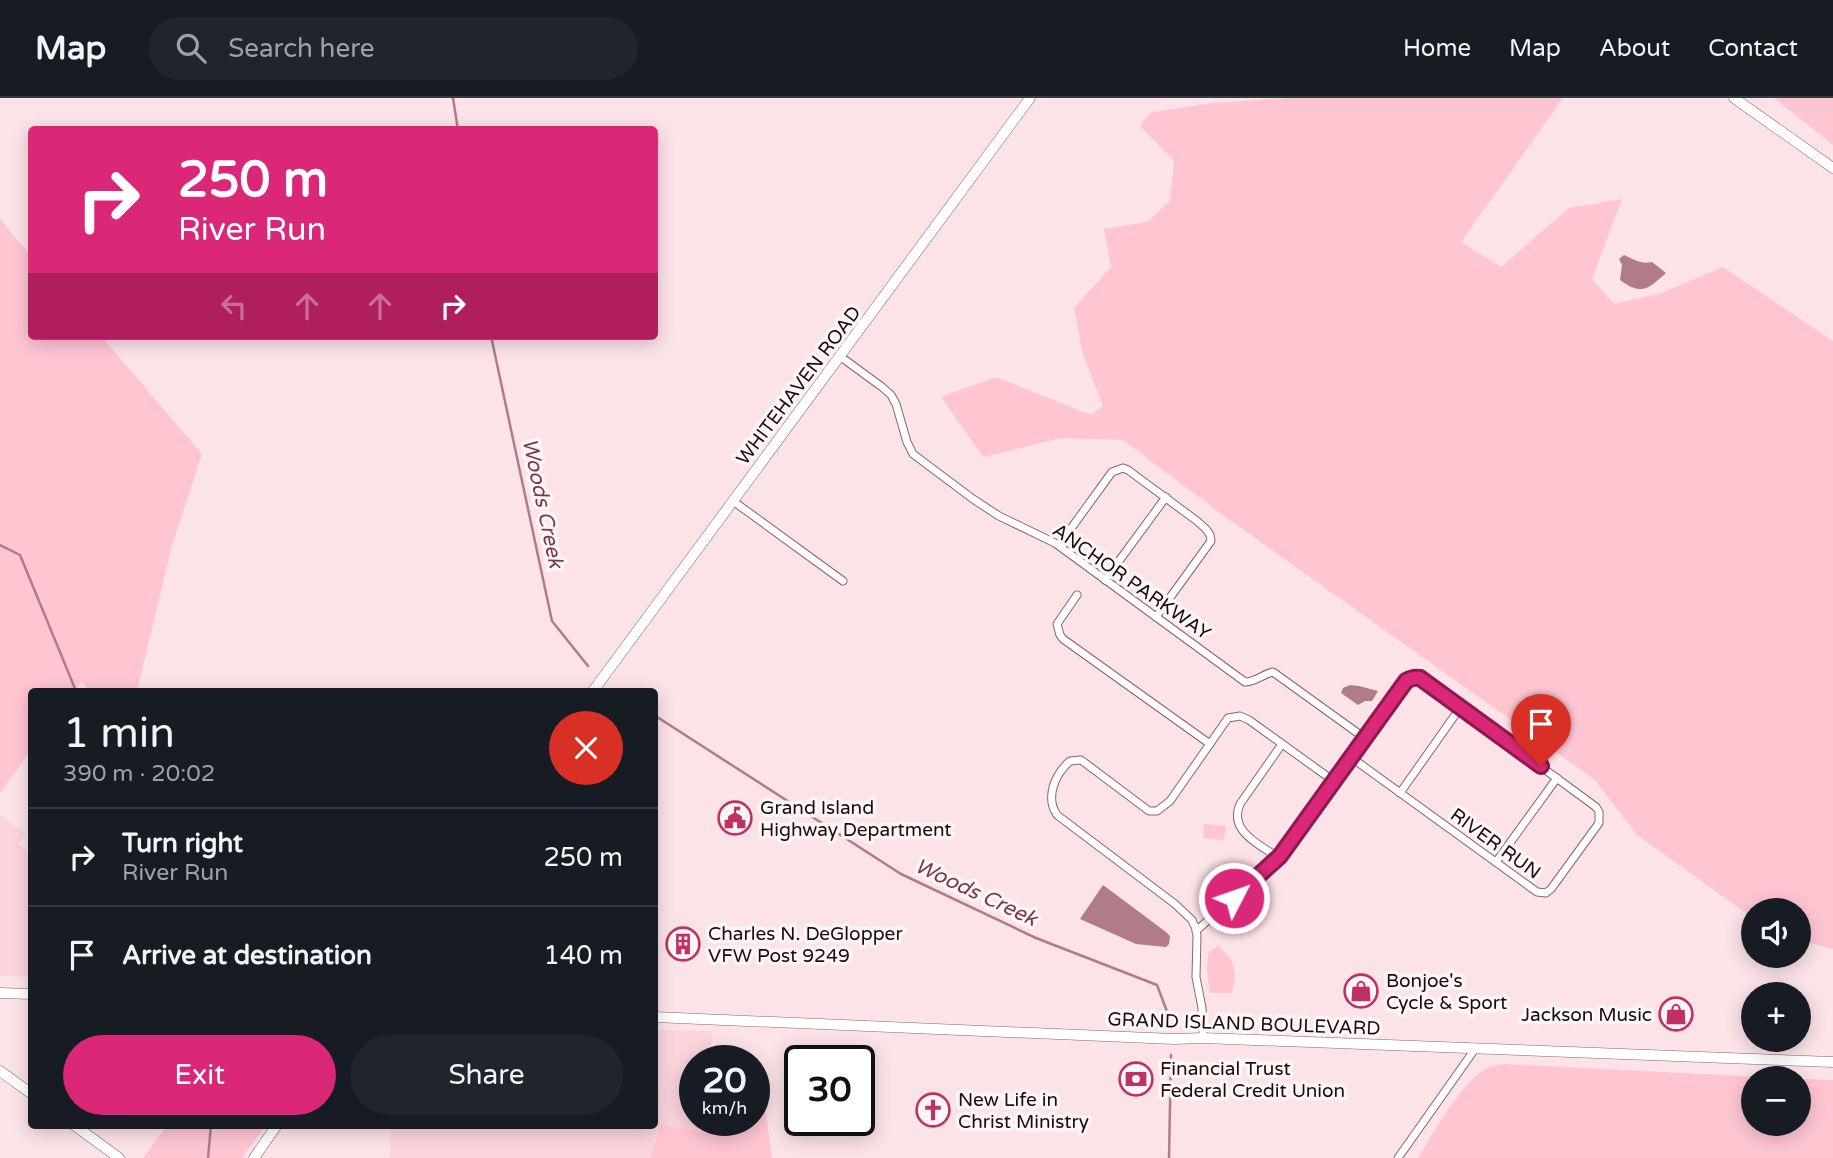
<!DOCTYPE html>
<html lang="en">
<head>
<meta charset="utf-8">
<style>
	:root { --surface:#171b24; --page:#20242c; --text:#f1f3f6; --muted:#9ea1a6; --line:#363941; --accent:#db2777 }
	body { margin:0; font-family:"Varela Round",sans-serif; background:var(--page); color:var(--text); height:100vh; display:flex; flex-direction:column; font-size:26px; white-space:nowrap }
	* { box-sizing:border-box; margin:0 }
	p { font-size:23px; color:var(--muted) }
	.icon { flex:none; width:38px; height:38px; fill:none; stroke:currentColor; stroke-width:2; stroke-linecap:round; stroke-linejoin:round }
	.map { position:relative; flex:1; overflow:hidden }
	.drawer { position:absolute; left:28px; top:590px; width:630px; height:441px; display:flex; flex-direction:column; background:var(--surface); border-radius:7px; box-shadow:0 4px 18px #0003 }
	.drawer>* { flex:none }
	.guide { position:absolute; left:28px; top:28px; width:630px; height:214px; border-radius:7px; box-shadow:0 4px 18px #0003; background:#db2777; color:#fff; overflow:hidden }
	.controls { position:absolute; left:1741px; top:800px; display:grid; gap:14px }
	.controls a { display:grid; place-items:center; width:70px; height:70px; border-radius:50%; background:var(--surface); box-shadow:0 4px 18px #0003; font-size:35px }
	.speed { position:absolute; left:679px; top:947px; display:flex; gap:14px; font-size:35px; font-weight:700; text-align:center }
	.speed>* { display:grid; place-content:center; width:91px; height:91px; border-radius:50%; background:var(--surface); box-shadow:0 4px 18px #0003; line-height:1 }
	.speed small { font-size:18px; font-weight:400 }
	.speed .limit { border:4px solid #111; border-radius:10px; background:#fff; color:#111 }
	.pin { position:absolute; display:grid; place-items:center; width:60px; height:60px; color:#fff; margin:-72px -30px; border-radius:50% 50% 50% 0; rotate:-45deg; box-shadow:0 0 7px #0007 }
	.pin .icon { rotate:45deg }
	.me { position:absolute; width:77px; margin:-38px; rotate:49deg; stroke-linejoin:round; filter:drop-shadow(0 0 5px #0008) }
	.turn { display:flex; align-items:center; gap:24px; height:147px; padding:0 35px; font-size:32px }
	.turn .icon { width:91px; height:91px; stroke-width:2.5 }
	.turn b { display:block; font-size:49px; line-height:60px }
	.lanes { display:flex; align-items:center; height:66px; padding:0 35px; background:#0003; justify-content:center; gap:35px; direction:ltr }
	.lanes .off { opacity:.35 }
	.round { display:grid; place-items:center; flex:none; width:74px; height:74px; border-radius:37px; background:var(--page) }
	.headline { display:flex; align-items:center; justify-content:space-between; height:119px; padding:0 35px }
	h1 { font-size:42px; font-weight:600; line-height:52px }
	.action { display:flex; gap:14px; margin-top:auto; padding:14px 35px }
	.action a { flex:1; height:80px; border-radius:42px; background:var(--accent); color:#fff; font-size:28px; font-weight:600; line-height:80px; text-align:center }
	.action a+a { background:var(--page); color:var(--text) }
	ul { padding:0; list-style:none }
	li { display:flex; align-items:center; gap:21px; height:98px; padding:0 35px; border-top:2px solid var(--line) }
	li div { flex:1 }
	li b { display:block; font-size:26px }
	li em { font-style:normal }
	header { display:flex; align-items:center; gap:42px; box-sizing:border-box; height:98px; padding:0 35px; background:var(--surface); border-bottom:2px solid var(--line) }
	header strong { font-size:33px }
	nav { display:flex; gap:38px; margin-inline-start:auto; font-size:24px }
	.search { width:490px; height:63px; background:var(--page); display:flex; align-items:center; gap:18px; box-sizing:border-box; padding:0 24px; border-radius:38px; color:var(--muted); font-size:26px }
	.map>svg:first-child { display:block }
	.built { fill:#fbd4dc }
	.green { fill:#ffc6d2 }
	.water { fill:#b17b87 }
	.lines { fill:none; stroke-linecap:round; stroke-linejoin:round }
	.stream { stroke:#b17b87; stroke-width:2.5 }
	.street-casing { stroke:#88656d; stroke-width:9 }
	.secondary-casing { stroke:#88656d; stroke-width:11 }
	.street { stroke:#fff; stroke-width:7 }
	.secondary { stroke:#fff; stroke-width:10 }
	.route-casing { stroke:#8e194d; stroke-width:18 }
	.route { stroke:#db2777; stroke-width:12 }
	.labels { text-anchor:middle; stroke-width:7; stroke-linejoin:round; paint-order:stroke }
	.street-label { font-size:19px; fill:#190c0f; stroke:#fef5f7 }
	.poi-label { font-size:19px; fill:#190c0f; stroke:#fef5f7; text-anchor:start }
	.water-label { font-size:21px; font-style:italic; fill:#7d384b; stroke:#fef5f7 }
</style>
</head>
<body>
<header>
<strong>Map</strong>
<div class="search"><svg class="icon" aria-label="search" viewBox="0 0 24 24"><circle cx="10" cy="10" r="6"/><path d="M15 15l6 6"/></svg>Search here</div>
<nav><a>Home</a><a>Map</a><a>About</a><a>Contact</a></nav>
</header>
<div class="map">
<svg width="1833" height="1060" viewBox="0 0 1833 1060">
	<rect width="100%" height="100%" fill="#fce3e8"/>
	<!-- built -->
	<g class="built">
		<polygon points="0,717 26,736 18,746 31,755 31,879 0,878"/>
		<polygon points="655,932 713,933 710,962 695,962 695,1022 703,1022 702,1034 661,1027 650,1060 390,1060 391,1027 654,1027"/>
	</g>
	<!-- green -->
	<g class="green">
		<polygon points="1289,0 1563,0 1461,144 1501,169 1569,110 1622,101 1592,181 1614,206 1662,195 1723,169 1833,243 1833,851 1799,842 1799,812 1754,812 1753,820 1638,738 1594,681 1231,423 1123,342 1061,340 983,359 941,299 996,279 1091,317 1103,308 1083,257 1074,210 1111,169 1104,131 1147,124 1170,103 1174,63 1140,28 1150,15 1211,5"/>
		<polygon points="1774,0 1833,0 1833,47"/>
		<polygon points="0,121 31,158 32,238 101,238 202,356 172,447 137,593 89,593 82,583 75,593 32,593 31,652 0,695"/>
		<polygon points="1204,726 1226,728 1224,742 1203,740"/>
		<path d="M 1218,847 C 1236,865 1237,871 1232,895 L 1210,895 L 1207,874 L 1208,856 Z"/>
		<polygon points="759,963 772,1060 650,1060 661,1027 709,1035 718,1022 754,1022 754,970"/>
		<path d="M 1502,966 L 1785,980 L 1754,980 L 1754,1026 L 1799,1026 L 1799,981 L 1833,982 L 1833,1060 L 1418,1060 C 1434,1035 1460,985 1486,971 C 1491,968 1497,967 1502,966 Z"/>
		<polygon points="167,1027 266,1027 242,1060 143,1060"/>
	</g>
	<!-- water -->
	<g class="water">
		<path d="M 1624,157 C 1633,161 1642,167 1652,164 L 1666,175 C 1648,191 1642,198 1620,182 L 1622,167 L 1619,161 Z"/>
		<polygon points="1350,587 1359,588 1378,593 1372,603 1365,603 1358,607 1341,595 1343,590"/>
		<polygon points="1103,787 1166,834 1170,838 1169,846 1166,849 1136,846 1080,821"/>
	</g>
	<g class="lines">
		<!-- stream -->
		<g class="stream">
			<polyline points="453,0 458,32"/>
			<polyline points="491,238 552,523 588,568"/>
			<polyline points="0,447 20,457 76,593"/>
			<polyline points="617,592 619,593"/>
			<polyline points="654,617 901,776 1036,840 1157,887 1171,924"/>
			<polyline points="208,1060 211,1027"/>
			<polyline points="1169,1060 1171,957"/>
		</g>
		<defs>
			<g id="street">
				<path d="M 841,259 L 882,289 L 891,297 L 896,306 L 907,344 L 913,356 L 973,401 L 999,418 L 1055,445 L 1245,584 C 1256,584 1263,576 1273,574 L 1366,641"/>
				<polyline points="733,403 843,483"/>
				<polyline points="1059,447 1112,374 1123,370 1128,372 1197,423 1206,431 1210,437 1211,443 1156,519"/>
				<polyline points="1105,482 1166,399"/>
				<polyline points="1077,497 1057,526 1060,537 1063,541 1210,646"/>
				<polyline points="1400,695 1460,610"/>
				<path d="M 1279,760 C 1260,747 1228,733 1240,706 L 1282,646"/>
				<polyline points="1496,764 1557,680"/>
				<polyline points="1196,833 1280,758 1406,583 1415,579 1420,580 1596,709 1599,714 1599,725 1551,791 1546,795 1537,794 1352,660"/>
				<path d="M 1203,940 L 1202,910 L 1196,879 L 1197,838 L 1196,831 L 1192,822 L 1175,806 L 1057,717 C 1045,699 1055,676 1070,663 L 1081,662 L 1149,713 L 1157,713 L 1170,703 L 1228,620 L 1240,618 L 1249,622 L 1335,684"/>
				<polyline points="1398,1060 1475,951"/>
			</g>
			<g id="secondary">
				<polyline points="1734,0 1833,70"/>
				<polyline points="593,593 1030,0"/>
				<polyline points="0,895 32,896"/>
				<polyline points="654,919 1174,941 1203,940 1833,964"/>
				<polyline points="0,973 32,996"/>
				<polyline points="74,1027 119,1060"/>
				<polyline points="254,1060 277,1027"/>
			</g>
		</defs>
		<!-- street casing -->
		<use href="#street" class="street-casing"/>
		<!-- secondary casing -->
		<use href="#secondary" class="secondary-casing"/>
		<!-- street -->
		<use href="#street" class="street"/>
		<!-- secondary -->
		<use href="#secondary" class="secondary"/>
	</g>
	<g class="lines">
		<defs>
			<path id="route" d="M 1234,800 L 1280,758 L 1406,583 C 1411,580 1414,579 1420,580 L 1541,668"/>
		</defs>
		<!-- route casing -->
		<use href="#route" class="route-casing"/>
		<!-- route -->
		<use href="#route" class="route"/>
	</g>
	<!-- icons -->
	<defs>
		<symbol id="civic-ring" viewBox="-11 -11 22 22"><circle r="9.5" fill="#fef5f7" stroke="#be3162" stroke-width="1.5"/><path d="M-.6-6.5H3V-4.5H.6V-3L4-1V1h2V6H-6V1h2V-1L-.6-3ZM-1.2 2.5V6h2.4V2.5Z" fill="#be3162"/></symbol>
		<symbol id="building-ring" viewBox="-11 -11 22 22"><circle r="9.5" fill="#fef5f7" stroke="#be3162" stroke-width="1.5"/><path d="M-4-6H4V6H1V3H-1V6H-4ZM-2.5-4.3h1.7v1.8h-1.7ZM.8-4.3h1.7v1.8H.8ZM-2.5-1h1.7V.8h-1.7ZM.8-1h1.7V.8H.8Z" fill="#be3162"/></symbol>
		<symbol id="shop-ring" viewBox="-11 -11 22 22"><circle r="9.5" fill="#fef5f7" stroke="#be3162" stroke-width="1.5"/><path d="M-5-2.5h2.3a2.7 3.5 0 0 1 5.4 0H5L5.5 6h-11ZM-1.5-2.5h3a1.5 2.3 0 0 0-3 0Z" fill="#be3162"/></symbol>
		<symbol id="bank-ring" viewBox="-11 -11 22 22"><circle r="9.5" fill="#fef5f7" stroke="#be3162" stroke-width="1.5"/><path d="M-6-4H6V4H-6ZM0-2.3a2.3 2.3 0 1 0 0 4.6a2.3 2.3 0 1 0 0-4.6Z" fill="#be3162"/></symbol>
		<symbol id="church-ring" viewBox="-11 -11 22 22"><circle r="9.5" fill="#fef5f7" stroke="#be3162" stroke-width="1.5"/><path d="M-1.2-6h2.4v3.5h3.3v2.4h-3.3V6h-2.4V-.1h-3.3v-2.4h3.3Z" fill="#be3162"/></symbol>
	</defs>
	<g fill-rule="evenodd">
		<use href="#civic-ring" x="716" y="701" width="38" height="38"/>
		<use href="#building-ring" x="664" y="827" width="38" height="38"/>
		<use href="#shop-ring" x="1342" y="874" width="38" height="38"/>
		<use href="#shop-ring" x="1657" y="897" width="38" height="38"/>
		<use href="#bank-ring" x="1117" y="962" width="38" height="38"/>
		<use href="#church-ring" x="914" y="993" width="38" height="38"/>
	</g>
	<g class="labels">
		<!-- street labels -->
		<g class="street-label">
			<text transform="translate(798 287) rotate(-53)" y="7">WHITEHAVEN ROAD</text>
			<text transform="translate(1132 483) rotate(35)" y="7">ANCHOR PARKWAY</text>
			<text transform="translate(1496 745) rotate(36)" y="7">RIVER RUN</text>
			<text transform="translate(1244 925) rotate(2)" y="7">GRAND ISLAND BOULEVARD</text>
		</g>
		<!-- poi labels -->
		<g class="poi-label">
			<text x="760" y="716">Grand Island<tspan x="760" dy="22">Highway Department</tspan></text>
			<text x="708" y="842">Charles N. DeGlopper<tspan x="708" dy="22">VFW Post 9249</tspan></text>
			<text x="1386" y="889">Bonjoe's<tspan x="1386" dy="22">Cycle &amp; Sport</tspan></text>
			<text x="1652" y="923" text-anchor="end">Jackson Music</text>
			<text x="1160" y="977">Financial Trust<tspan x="1160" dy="22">Federal Credit Union</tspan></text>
			<text x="958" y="1008">New Life in<tspan x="958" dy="22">Christ Ministry</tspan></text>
		</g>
		<!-- water labels -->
		<g class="water-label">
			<text transform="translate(543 405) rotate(78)" y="7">Woods Creek</text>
			<text transform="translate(976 794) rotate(25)" y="7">Woods Creek</text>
		</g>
	</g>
</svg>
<div class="controls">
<a><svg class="icon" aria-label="sound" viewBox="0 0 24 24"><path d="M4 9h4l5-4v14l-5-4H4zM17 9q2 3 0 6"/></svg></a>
<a>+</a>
<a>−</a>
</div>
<div class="speed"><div>20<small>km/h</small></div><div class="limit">30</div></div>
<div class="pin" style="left:1541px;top:668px;background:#d93025"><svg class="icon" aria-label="arrive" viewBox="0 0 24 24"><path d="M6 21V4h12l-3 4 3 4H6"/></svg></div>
<svg class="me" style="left:1234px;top:800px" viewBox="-20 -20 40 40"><circle r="17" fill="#db2777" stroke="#fff" stroke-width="3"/><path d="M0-11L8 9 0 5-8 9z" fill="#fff"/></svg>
<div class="guide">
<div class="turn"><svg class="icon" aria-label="right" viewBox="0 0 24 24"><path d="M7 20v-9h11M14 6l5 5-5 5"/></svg><div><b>250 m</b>River Run</div></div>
<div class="lanes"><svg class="icon off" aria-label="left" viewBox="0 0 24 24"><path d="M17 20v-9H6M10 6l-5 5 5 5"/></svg><svg class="icon off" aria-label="ahead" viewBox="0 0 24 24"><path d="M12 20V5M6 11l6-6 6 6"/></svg><svg class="icon off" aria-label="ahead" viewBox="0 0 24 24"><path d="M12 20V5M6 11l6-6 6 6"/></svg><svg class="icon" aria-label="right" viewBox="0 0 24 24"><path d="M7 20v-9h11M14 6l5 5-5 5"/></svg></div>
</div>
<section class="drawer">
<div class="headline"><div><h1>1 min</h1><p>390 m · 20:02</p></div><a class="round" style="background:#d93025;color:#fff"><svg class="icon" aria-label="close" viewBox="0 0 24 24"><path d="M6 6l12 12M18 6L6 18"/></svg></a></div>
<ul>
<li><svg class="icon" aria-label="right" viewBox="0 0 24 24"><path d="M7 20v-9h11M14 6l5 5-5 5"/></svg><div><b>Turn right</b><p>River Run</p></div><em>250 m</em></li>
<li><svg class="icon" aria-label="arrive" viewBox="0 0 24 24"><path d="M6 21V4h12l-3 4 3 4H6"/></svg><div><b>Arrive at destination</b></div><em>140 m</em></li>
</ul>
<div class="action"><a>Exit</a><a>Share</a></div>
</section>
</div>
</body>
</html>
